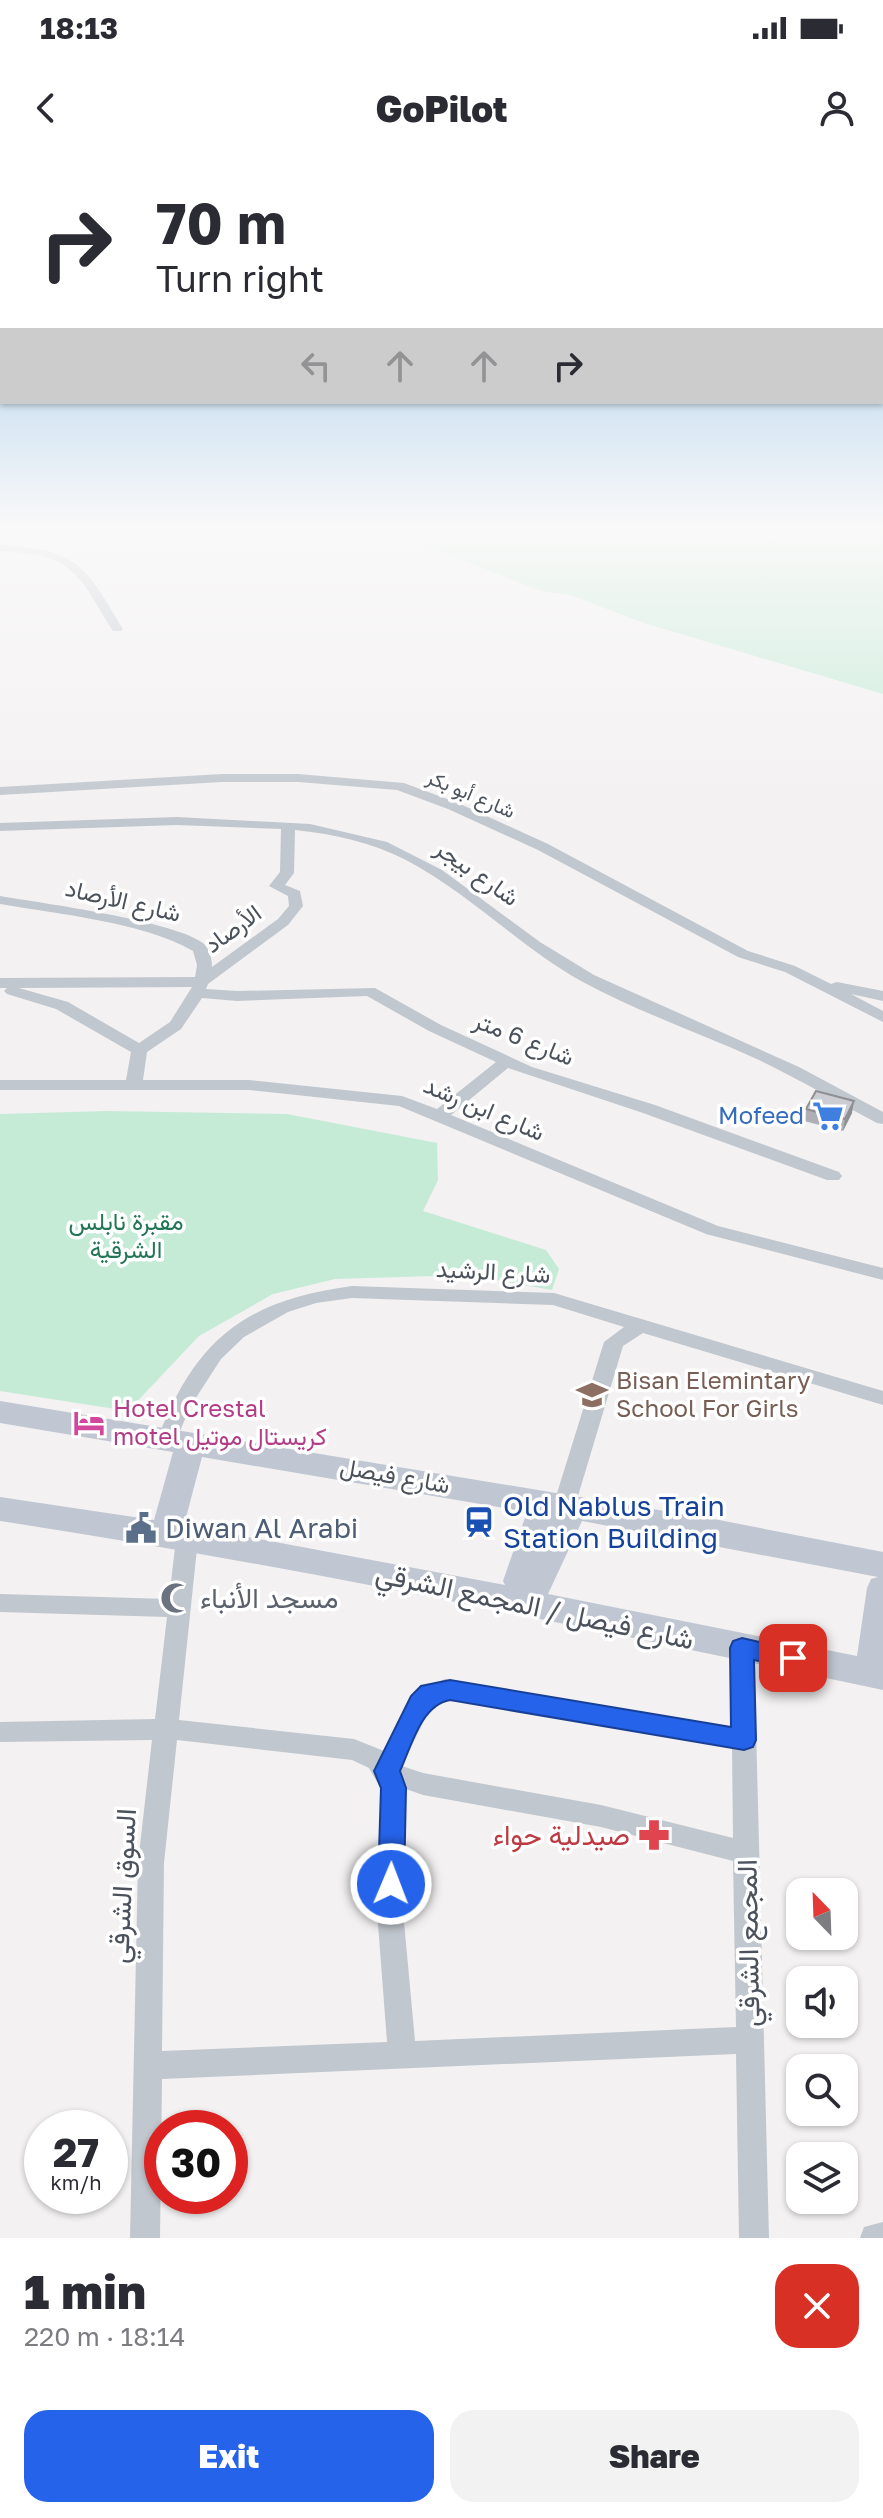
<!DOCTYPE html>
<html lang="en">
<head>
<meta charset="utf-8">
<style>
	:root { --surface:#fff; --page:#f2f2f3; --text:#2b2b33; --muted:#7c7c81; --accent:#2563eb }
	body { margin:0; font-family:"Golos Text",Vazirmatn,sans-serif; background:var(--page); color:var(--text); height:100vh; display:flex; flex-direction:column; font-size:30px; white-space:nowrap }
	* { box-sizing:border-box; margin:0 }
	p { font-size:26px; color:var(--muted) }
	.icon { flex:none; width:44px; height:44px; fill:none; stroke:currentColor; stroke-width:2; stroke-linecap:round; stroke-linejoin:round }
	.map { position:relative; height:2078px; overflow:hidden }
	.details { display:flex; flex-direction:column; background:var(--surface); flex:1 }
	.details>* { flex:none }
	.top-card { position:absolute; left:0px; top:0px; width:884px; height:244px; box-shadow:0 2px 6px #0004; background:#fff; color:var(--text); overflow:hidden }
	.needle { width:52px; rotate:337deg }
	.buttons { position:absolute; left:786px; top:1718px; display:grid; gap:16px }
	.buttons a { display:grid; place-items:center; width:72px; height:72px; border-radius:16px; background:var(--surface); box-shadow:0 2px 6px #0004; font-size:40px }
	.speed { position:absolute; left:24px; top:1950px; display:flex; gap:16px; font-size:40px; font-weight:700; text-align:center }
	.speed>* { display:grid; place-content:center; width:104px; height:104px; border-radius:50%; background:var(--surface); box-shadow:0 2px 6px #0004; line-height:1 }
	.speed small { font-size:20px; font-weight:400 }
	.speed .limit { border:12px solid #d22; background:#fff; color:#111 }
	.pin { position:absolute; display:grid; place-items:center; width:68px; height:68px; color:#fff; margin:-34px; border-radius:16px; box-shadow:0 4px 12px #0006 }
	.me { position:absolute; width:88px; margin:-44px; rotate:1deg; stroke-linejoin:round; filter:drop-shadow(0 0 6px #0008) }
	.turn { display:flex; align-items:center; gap:28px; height:168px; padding:0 24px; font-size:36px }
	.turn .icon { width:104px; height:104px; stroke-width:2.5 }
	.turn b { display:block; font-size:56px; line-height:68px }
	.lanes { display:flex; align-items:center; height:76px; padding:0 24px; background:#0003; justify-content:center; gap:40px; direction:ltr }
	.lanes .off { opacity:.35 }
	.round { display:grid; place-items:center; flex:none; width:84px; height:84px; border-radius:24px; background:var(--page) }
	.overview { display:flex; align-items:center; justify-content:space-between; height:136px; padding:0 24px }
	h1 { font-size:48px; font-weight:800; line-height:60px }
	.cta { display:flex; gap:16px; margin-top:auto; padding:16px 24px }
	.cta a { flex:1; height:92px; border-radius:24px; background:var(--accent); color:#fff; font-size:32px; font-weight:800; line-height:92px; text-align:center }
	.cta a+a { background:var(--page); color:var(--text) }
	.status { display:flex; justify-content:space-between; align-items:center; height:56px; padding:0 40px; background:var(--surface); direction:ltr }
	.status svg { height:22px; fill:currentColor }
	header { display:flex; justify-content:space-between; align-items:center; height:104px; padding:0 24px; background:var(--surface); font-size:36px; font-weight:800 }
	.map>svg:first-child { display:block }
	.green { fill:#c5ebd7 }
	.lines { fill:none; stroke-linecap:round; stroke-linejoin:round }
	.street { fill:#c1c7ce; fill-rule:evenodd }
	.secondary { fill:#c1c7d2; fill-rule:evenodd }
	.wall { fill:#afb0b5 }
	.shaded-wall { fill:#8e9094 }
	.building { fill:#cbcdd3; stroke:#8e9094; stroke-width:2 }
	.route { fill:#2563eb; stroke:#184099; stroke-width:2 }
	.labels { text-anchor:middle; stroke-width:7; stroke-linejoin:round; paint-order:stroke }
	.far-street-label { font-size:20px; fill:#4b525c; stroke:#fff }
	.street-label { font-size:24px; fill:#4b525c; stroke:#fff }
	.shop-label { font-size:24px; fill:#366cbe; stroke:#fff; text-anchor:end }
	.park-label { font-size:24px; fill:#237655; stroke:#fff }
	.education-label { font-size:24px; fill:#785e54; stroke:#fff; text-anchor:start }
	.hotel-label { font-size:24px; fill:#b23c85; stroke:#fff; text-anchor:start }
	.near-transit-label { font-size:28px; fill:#164399; stroke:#fff; text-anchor:start }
	.near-service-label { font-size:28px; fill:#4e5e75; stroke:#fff; text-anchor:start }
	.near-worship-label { font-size:28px; fill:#5b616d; stroke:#fff; text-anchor:start }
	.near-street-label { font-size:28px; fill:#4b525c; stroke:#fff }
	.near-health-label { font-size:28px; fill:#be3a42; stroke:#fff; text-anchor:end }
</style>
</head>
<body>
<div class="status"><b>18:13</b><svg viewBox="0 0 49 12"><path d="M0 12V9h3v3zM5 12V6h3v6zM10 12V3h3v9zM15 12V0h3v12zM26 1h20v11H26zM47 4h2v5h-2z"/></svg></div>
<header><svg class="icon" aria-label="back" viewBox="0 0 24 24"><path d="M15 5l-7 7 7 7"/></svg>GoPilot<svg class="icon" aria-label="person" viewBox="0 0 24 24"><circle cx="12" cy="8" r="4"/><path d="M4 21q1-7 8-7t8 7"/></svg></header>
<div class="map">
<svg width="883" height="2078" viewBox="0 0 883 2078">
	<rect width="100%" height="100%" fill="#f3f1f1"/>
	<!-- green -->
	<g class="green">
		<polygon points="425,366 605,366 728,374 790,383 814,382 813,374 783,366 883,366 883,534 644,463 570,435 541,431 428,387 414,375"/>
		<polygon points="107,951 287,954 437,983 438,1020 423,1051 546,1090 559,1109 552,1130 466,1115 335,1119 273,1134 199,1176 128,1251 0,1231 0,954"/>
	</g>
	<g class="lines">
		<!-- street -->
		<g class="street">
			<path d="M 0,385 C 77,389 85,405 123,469 L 121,471 L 113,471 C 76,412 76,395 0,391 Z"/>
			<polygon points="222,614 298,614 404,623 458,643 548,684 748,791 795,806 831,824 837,822 883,831 883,841 851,834 883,851 883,862 785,812 738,797 538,690 448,649 397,630 298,622 222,622 0,635 0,627"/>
			<path d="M 177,657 L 310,664 L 387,682 L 442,710 L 540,782 L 594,815 L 799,907 L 883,952 L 883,964 L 877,963 C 837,942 799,919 759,900 C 700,873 638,852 581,821 C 519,786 469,733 406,700 C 371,682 333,674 295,670 L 294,713 L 285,725 L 300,731 L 303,746 L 288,765 L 208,824 L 206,829 L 237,831 L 375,828 L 441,865 L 532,907 L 655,945 L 839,1012 L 842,1016 L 839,1020 L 827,1020 L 643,953 L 508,908 L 451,955 L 718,1066 L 883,1108 L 883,1120 L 706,1074 L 399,946 L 249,930 L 0,930 L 0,920 L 126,920 L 131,892 L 56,849 L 7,834 L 4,831 L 7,828 L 0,828 L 0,818 L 195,817 L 197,805 L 193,791 C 143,762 57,754 0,744 L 0,736 C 40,743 177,761 204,784 C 210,790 212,799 212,807 L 278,759 L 289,746 L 288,736 L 269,726 L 280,712 L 281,669 L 177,665 L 0,671 L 0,663 ZM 192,827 L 170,862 L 139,883 L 68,842 L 19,828 ZM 367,836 L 429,871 L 496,902 L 437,949 L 402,936 L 249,920 L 143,920 L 147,892 L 181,869 L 202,838 L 237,841 Z"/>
			<path d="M 352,1126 L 554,1133 L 883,1231 L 883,1245 L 643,1173 L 623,1186 L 575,1346 L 572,1352 L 564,1354 L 556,1352 L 553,1346 L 604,1182 L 624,1167 L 553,1145 L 352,1138 L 316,1143 L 288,1152 L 244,1177 L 221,1199 L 190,1247 L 175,1283 L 161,1283 L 158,1278 C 196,1178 247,1140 352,1126 Z"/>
			<path d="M 187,1370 L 195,1373 L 198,1379 L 179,1560 L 354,1579 L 384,1591 L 415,1532 L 445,1519 L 731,1567 L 730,1488 L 734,1481 L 742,1478 L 750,1481 L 754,1488 L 769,2078 L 739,2078 L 736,1894 L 162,1919 L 160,2078 L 130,2078 L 138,1703 L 152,1580 L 0,1582 L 0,1562 L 155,1559 L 167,1457 L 0,1452 L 0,1434 L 169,1439 L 176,1379 L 179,1373 ZM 447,1539 L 732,1588 L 733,1678 L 601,1645 L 423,1613 L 402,1606 L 431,1546 ZM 177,1580 L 352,1600 L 369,1608 L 381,1629 L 377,1751 L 387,1882 L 162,1891 L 164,1703 ZM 406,1629 L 423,1635 L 601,1667 L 733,1701 L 736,1867 L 415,1881 L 403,1751 Z"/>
			<polygon points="883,2062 883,2078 860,2078 864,2067"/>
		</g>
		<!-- secondary -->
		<path class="secondary" d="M 0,1241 L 719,1360 L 883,1392 L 883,1530 C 589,1469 297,1406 0,1361 L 0,1337 L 154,1360 L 173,1292 L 0,1263 ZM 202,1297 L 527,1352 L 503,1421 L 505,1425 L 184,1365 ZM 582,1361 L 878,1417 L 871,1419 L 867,1428 L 857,1496 L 548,1434 Z"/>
	</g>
	<!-- wall -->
	<polygon class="wall" points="806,949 852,953 843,971 804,961"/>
	<!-- shaded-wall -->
	<polygon class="shaded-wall" points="854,941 852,953 843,971 845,959"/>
	<!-- building -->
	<polygon class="building" points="816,931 854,941 845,959 806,949"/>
	<!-- sky -->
	<linearGradient id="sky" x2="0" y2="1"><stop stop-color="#87bde6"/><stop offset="0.56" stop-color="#faf9f9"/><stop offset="1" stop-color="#faf9f9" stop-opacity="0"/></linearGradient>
	<rect width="883" height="657" fill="url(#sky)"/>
	<!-- route -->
	<path class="route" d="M 742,1478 L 802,1492 L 805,1498 L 802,1505 L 793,1508 L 754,1500 L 756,1580 L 753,1587 L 744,1590 L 450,1540 C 421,1545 411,1587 400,1611 L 406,1628 L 404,1724 L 401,1732 L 391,1736 L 382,1732 L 378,1724 L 381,1628 L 374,1611 L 411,1536 L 421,1526 L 450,1520 L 731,1567 L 730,1488 L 733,1481 Z"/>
	<!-- icons -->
	<defs>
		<symbol id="supermarket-bare" viewBox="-9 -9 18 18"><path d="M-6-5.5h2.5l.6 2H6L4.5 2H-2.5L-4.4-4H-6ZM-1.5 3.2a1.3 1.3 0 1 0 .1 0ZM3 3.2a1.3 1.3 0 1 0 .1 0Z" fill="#3f7fe0" stroke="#fff" stroke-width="2.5" paint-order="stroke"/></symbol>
		<symbol id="school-bare" viewBox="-9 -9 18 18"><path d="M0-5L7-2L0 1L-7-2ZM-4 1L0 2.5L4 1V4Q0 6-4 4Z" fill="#8d6e63" stroke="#fff" stroke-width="2.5" paint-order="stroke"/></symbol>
		<symbol id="hotel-bare" viewBox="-9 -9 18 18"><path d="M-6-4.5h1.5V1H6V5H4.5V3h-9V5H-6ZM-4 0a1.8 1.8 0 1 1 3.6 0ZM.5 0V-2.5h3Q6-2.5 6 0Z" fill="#d1479c" stroke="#fff" stroke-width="2.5" paint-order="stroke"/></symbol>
		<symbol id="station-bare" viewBox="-9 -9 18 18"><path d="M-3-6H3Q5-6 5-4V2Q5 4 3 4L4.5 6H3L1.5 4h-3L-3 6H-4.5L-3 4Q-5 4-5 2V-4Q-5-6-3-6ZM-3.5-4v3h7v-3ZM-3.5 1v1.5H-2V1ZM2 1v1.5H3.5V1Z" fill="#1a4fb4" stroke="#fff" stroke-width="2.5" paint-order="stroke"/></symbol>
		<symbol id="civic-bare" viewBox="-9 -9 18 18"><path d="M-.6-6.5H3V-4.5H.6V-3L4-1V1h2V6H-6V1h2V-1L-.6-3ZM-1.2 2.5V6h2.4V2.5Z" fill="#5c6f8a" stroke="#fff" stroke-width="2.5" paint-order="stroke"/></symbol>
		<symbol id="mosque-bare" viewBox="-9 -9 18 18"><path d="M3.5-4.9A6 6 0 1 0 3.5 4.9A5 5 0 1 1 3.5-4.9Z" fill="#6b7280" stroke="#fff" stroke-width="2.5" paint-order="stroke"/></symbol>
		<symbol id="pharmacy-bare" viewBox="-9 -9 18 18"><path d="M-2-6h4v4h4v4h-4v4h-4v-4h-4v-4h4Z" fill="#e0444e" stroke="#fff" stroke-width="2.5" paint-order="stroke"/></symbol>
	</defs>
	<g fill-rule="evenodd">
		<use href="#supermarket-bare" x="806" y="934" width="44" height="44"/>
		<use href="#school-bare" x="570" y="1213" width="44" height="44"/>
		<use href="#hotel-bare" x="67" y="1241" width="44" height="44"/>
		<use href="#station-bare" x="457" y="1340" width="44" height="44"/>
		<use href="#civic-bare" x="119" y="1346" width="44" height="44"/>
		<use href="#mosque-bare" x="154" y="1416" width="44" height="44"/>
		<use href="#pharmacy-bare" x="632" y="1653" width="44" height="44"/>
	</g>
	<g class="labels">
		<!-- far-street labels -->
		<g class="far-street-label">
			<text transform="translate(471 634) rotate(23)" y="7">شارع أبو بكر</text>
		</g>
		<!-- street labels -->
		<g class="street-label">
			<text transform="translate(477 713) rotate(35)" y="8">شارع بيجر</text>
			<text transform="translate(123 741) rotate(13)" y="8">شارع الأرصاد</text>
			<text transform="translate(233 769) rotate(-36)" y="8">الأرصاد</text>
			<text transform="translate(524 879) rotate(22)" y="8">شارع 6 متر</text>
			<text transform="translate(484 949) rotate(23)" y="8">شارع ابن رشد</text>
			<text transform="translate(493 1112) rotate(3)" y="8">شارع الرشيد</text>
			<text transform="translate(395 1316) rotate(10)" y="8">شارع فيصل</text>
		</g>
		<!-- shop labels -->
		<g class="shop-label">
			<text x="804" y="964">Mofeed</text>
		</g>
		<!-- park labels -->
		<g class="park-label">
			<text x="126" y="1070">مقبرة نابلس<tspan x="126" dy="28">الشرقية</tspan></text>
		</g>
		<!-- education labels -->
		<g class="education-label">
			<text x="616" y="1229">Bisan Elemintary<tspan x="616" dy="28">School For Girls</tspan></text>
		</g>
		<!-- hotel labels -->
		<g class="hotel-label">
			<text x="113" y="1257">Hotel Crestal<tspan x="113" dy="28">motel كريستال موتيل</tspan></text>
		</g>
		<!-- near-transit labels -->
		<g class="near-transit-label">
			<text x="503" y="1356">Old Nablus Train<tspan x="503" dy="32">Station Building</tspan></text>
		</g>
		<!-- near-service labels -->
		<g class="near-service-label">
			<text x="165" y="1378">Diwan Al Arabi</text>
		</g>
		<!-- near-worship labels -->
		<g class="near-worship-label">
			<text x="200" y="1448">مسجد الأنباء</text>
		</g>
		<!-- near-street labels -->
		<g class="near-street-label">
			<text transform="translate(535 1446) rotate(12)" y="10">شارع فيصل / المجمع الشرقي</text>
			<text transform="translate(122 1726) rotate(-87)" y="10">السوق الشرقي</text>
			<text transform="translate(748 1783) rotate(-91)" y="10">المجمع الشرقي</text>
		</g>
		<!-- near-health labels -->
		<g class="near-health-label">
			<text x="630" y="1685">صيدلية حواء</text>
		</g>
	</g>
</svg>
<div class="buttons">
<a><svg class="needle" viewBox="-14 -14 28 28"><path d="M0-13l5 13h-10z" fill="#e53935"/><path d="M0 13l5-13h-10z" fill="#7c7c81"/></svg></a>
<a><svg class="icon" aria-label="sound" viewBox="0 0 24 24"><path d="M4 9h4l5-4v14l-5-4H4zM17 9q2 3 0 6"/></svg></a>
<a><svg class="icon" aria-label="search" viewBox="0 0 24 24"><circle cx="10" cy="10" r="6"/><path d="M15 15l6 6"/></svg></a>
<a><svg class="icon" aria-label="layers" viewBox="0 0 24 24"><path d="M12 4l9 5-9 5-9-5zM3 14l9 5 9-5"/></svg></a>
</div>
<div class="speed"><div>27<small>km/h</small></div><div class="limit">30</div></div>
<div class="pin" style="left:793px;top:1498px;background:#d93025"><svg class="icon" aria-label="arrive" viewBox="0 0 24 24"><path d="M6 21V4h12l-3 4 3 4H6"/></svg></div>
<svg class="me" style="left:391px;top:1724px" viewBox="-20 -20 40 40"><circle r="17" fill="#2563eb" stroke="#fff" stroke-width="3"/><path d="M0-11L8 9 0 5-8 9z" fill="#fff"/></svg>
<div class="top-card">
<div class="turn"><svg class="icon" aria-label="right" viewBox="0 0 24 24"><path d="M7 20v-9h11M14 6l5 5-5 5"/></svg><div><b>70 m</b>Turn right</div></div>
<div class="lanes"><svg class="icon off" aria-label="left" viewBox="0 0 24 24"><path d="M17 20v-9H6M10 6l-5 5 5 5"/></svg><svg class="icon off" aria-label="ahead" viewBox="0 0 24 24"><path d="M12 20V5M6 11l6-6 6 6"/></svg><svg class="icon off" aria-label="ahead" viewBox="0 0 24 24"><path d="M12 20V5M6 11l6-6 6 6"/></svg><svg class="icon" aria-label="right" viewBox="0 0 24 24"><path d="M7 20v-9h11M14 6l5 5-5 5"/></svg></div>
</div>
</div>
<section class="details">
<div class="overview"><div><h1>1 min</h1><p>220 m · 18:14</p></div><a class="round" style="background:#d93025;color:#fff"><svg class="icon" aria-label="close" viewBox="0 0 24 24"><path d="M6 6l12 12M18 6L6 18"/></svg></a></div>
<div class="cta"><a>Exit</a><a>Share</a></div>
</section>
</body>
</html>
